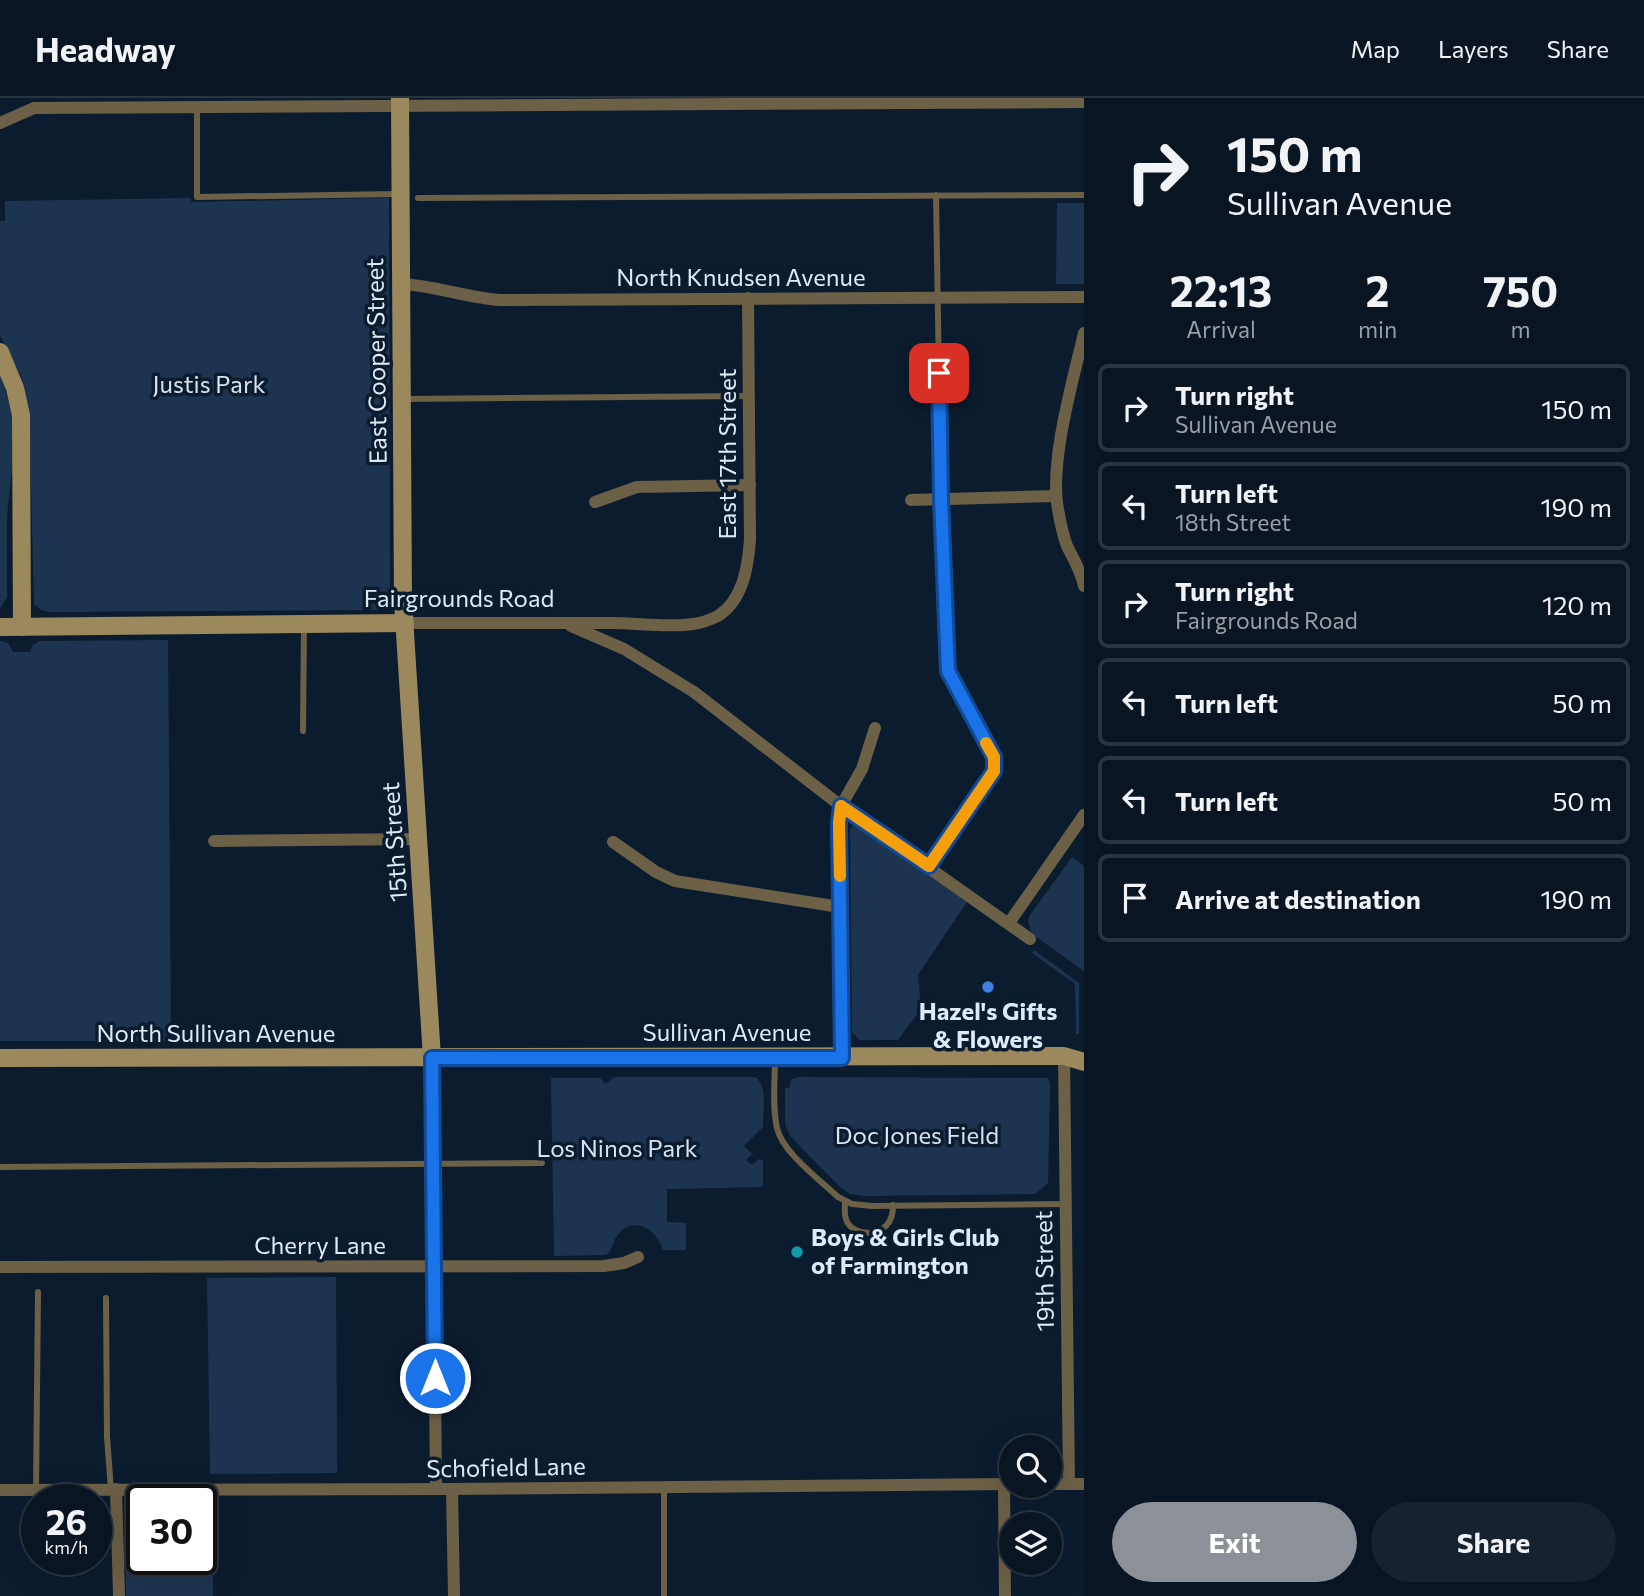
<!DOCTYPE html>
<html lang="en">
<head>
<meta charset="utf-8">
<style>
	:root { --surface:#091523; --page:#172230; --text:#f1f3f6; --muted:#999fa6; --line:#293441; --accent:#8c9099 }
	body { margin:0; font-family:Commissioner,sans-serif; background:var(--page); color:var(--text); height:100vh; display:flex; flex-direction:column; font-size:26px; white-space:nowrap }
	* { box-sizing:border-box; margin:0 }
	p { font-size:23px; color:var(--muted) }
	.icon { flex:none; width:38px; height:38px; fill:none; stroke:currentColor; stroke-width:2; stroke-linecap:round; stroke-linejoin:round }
	.map { position:relative; flex:1; overflow:hidden }
	.panel { display:flex; flex-direction:column; background:var(--surface); width:560px }
	.panel>* { flex:none }
	.top-card { background:#091523; color:var(--text); overflow:hidden }
	.buttons { position:absolute; left:999px; top:1337px; display:grid; gap:14px }
	.buttons a { display:grid; place-items:center; width:63px; height:63px; border-radius:50%; background:var(--surface); box-shadow:0 7px 28px #0002,0 0 0 2px var(--line); font-size:35px }
	.speed { position:absolute; left:21px; top:1386px; display:flex; gap:14px; font-size:35px; font-weight:700; text-align:center }
	.speed>* { display:grid; place-content:center; width:91px; height:91px; border-radius:50%; background:var(--surface); box-shadow:0 7px 28px #0002,0 0 0 2px var(--line); line-height:1 }
	.speed small { font-size:18px; font-weight:400 }
	.speed .limit { border:4px solid #111; border-radius:10px; background:#fff; color:#111 }
	.pin { position:absolute; display:grid; place-items:center; width:60px; height:60px; color:#fff; margin:-30px; border-radius:14px; box-shadow:0 4px 10px #0006 }
	.me { position:absolute; width:77px; margin:-38px; rotate:0deg; stroke-linejoin:round; filter:drop-shadow(0 0 5px #0008) }
	.turn { display:flex; align-items:center; gap:24px; height:147px; padding:0 28px; font-size:32px }
	.turn .icon { width:91px; height:91px; stroke-width:2.5 }
	.turn b { display:block; font-size:49px; line-height:60px }
	.eta { display:flex; justify-content:space-evenly; align-items:center; height:119px; text-align:center }
	.eta b { font-size:42px; font-weight:700; line-height:49px }
	.action { display:flex; gap:14px; margin-top:auto; padding:14px 28px }
	.action a { flex:1; height:80px; border-radius:42px; background:var(--accent); color:#fff; font-size:28px; font-weight:700; line-height:80px; text-align:center }
	.action a+a { background:var(--page); color:var(--text) }
	ul { padding:0; list-style:none }
	li { display:flex; align-items:center; gap:21px; height:88px; margin:0 14px 10px; padding:0 14px; border:4px solid var(--line); border-radius:10px }
	li div { flex:1 }
	li b { display:block; font-size:26px }
	li em { font-style:normal }
	header { display:flex; align-items:center; gap:42px; box-sizing:border-box; height:98px; padding:0 35px; background:var(--surface); border-bottom:2px solid var(--line) }
	header strong { font-size:33px }
	nav { display:flex; gap:38px; margin-inline-start:auto; font-size:24px }
	main { display:flex; flex:1; min-height:0 }
	.map>svg:first-child { display:block }
	.green { fill:#1d3450 }
	.lines { fill:none; stroke-linecap:round; stroke-linejoin:round }
	.lane { stroke:#6c6046; stroke-width:6 }
	.street { stroke:#6c6046; stroke-width:12 }
	.secondary { stroke:#9b885d; stroke-width:18 }
	.route-casing { stroke:#114b97; stroke-width:18 }
	.route { stroke:#1a73e8; stroke-width:12 }
	.slow { stroke:#f59e0b; stroke-width:12 }
	.shop-dot { fill:#3f7fe0; stroke:#0c1c2f; stroke-width:2.5 }
	.culture-dot { fill:#0f9aa8; stroke:#0c1c2f; stroke-width:2.5 }
	.labels { text-anchor:middle; stroke-width:7; stroke-linejoin:round; paint-order:stroke }
	.street-label { font-size:24px; fill:#dfeaf7; stroke:#0c1c2f }
	.park-label { font-size:24px; fill:#d7e3f2; stroke:#0c1c2f }
	.poi-label { font-size:24px; font-weight:bold; fill:#dfeaf7; stroke:#0c1c2f }
</style>
</head>
<body>
<header>
<strong>Headway</strong>
<nav><a>Map</a><a>Layers</a><a>Share</a></nav>
</header>
<main>
<div class="map">
<svg width="1084" height="1498" viewBox="0 0 1084 1498">
	<rect width="100%" height="100%" fill="#0c1c2f"/>
	<!-- green -->
	<g class="green">
		<polygon points="191,100 191,104 389,100 390,490 390,505 385,512 49,514 41,512 34,506 29,311 21,278 0,238 0,123 5,123 5,103"/>
		<polygon points="1057,105 1084,105 1084,186 1056,186"/>
		<polygon points="0,274 12,316 13,360 7,418 7,499 0,511"/>
		<polygon points="168,542 171,943 0,943 0,543 8,545 13,554 30,554 33,547 40,543"/>
		<polygon points="853,727 867,732 967,804 918,877 921,911 898,942 859,942 852,934 850,732"/>
		<polygon points="1072,759 1084,768 1084,873 1032,836 1028,823 1030,817"/>
		<polygon points="1034,852 1079,885 1079,936 1076,936 1075,886 1032,855"/>
		<path d="M 614,979 L 755,979 C 768,987 763,1014 763,1029 L 744,1048 L 752,1056 L 746,1062 L 752,1067 L 759,1061 L 763,1062 L 763,1089 L 667,1091 L 667,1124 L 686,1125 L 686,1152 L 663,1152 C 657,1131 633,1116 617,1138 C 612,1145 613,1152 606,1157 L 554,1158 L 551,980 L 600,980 L 606,986 Z"/>
		<polygon points="799,979 1048,980 1050,987 1048,1085 1035,1096 863,1098 850,1096 840,1089 790,1038 785,1026 785,990 789,990 792,981"/>
		<polygon points="336,1179 337,1375 210,1376 207,1180"/>
		<polygon points="201,1404 213,1404 213,1498 126,1498 125,1408 130,1405 142,1405 142,1461 201,1461"/>
	</g>
	<g class="lines">
		<!-- lane -->
		<g class="lane">
			<polyline points="197,10 197,99 398,96"/>
			<polyline points="418,100 1084,97"/>
			<polyline points="403,301 749,298"/>
			<polyline points="303,633 304,527"/>
			<polyline points="930,768 994,673 994,659 948,573 941,401 936,97"/>
			<path d="M 775,959 C 775,982 772,1008 777,1030 C 782,1054 820,1082 838,1099 L 852,1106 L 872,1108 L 1066,1106"/>
			<polyline points="0,1069 542,1065"/>
			<path d="M 845,1103 C 845,1108 844,1116 846,1121 C 851,1140 894,1143 893,1107"/>
			<polyline points="106,1200 107,1339 111,1392"/>
			<polyline points="664,1389 664,1498"/>
			<polyline points="36,1391 38,1194"/>
		</g>
		<!-- street -->
		<g class="street">
			<polyline points="0,25 34,10 1084,4"/>
			<path d="M 400,186 C 434,187 467,200 501,202 L 1084,199"/>
			<path d="M 1084,235 C 1073,282 1049,365 1058,411 C 1060,423 1063,437 1067,448 C 1074,462 1081,473 1084,488"/>
			<polyline points="911,402 1056,398"/>
			<polyline points="595,404 637,389 750,387"/>
			<path d="M 405,525 C 474,525 543,525 613,525 C 639,525 667,530 693,526 C 701,525 710,522 718,518 C 743,502 748,469 750,442 L 748,200"/>
			<polyline points="571,528 624,551 694,594 841,708 1030,841"/>
			<polyline points="214,743 420,741"/>
			<polyline points="613,744 656,774 675,783 840,809"/>
			<polyline points="1009,825 1084,717"/>
			<polyline points="1064,958 1069,1386"/>
			<polyline points="432,960 436,1391"/>
			<polyline points="842,960 839,725 841,708 862,671 875,630"/>
			<polyline points="0,1169 604,1168 624,1165 638,1159"/>
			<polyline points="1004,1386 1005,1498"/>
			<polyline points="1050,1386 1084,1386"/>
			<polyline points="116,1391 119,1498"/>
			<polyline points="452,1391 454,1498"/>
			<polyline points="0,1392 452,1391 1012,1386"/>
		</g>
		<!-- secondary -->
		<g class="secondary">
			<polyline points="400,0 403,503 432,960"/>
			<polyline points="0,254 15,290 21,317 22,529"/>
			<polyline points="0,529 405,525"/>
			<polyline points="0,960 1064,958 1084,964"/>
		</g>
	</g>
	<g class="lines">
		<defs>
			<polyline id="route" points="435,1280 432,960 842,960 839,725 841,708 929,768 994,673 994,659 948,573 941,401 939,275"/>
		</defs>
		<!-- route casing -->
		<use href="#route" class="route-casing"/>
		<!-- route -->
		<use href="#route" class="route"/>
		<!-- slow -->
		<polyline class="slow" points="840,778 839,725 841,708 929,768 994,673 994,659 986,645"/>
	</g>
	<!-- markers -->
	<circle class="shop-dot" cx="988" cy="889" r="7"/>
	<circle class="culture-dot" cx="797" cy="1154" r="7"/>
	<g class="labels">
		<!-- street labels -->
		<g class="street-label">
			<text x="741" y="188">North Knudsen Avenue</text>
			<text transform="translate(377 263) rotate(-91)" y="8">East Cooper Street</text>
			<text transform="translate(728 356) rotate(-90)" y="8">East 17th Street</text>
			<text x="459" y="509">Fairgrounds Road</text>
			<text transform="translate(395 744) rotate(-94)" y="8">15th Street</text>
			<text x="727" y="943">Sullivan Avenue</text>
			<text x="216" y="944">North Sullivan Avenue</text>
			<text x="320" y="1156">Cherry Lane</text>
			<text transform="translate(1045 1173) rotate(-91)" y="8">19th Street</text>
			<text transform="translate(506 1370) rotate(-1)" y="8">Schofield Lane</text>
		</g>
		<!-- park labels -->
		<g class="park-label">
			<text x="209" y="295">Justis Park</text>
			<text x="917" y="1046">Doc Jones Field</text>
			<text x="617" y="1059">Los Ninos Park</text>
		</g>
		<!-- poi labels -->
		<g class="poi-label">
			<text x="988" y="922">Hazel's Gifts<tspan x="988" dy="28">&amp; Flowers</tspan></text>
			<text x="811" y="1148" text-anchor="start">Boys &amp; Girls Club<tspan x="811" dy="28">of Farmington</tspan></text>
		</g>
	</g>
</svg>
<div class="buttons">
<a><svg class="icon" aria-label="search" viewBox="0 0 24 24"><circle cx="10" cy="10" r="6"/><path d="M15 15l6 6"/></svg></a>
<a><svg class="icon" aria-label="layers" viewBox="0 0 24 24"><path d="M12 4l9 5-9 5-9-5zM3 14l9 5 9-5"/></svg></a>
</div>
<div class="speed"><div>26<small>km/h</small></div><div class="limit">30</div></div>
<div class="pin" style="left:939px;top:275px;background:#d93025"><svg class="icon" aria-label="arrive" viewBox="0 0 24 24"><path d="M6 21V4h12l-3 4 3 4H6"/></svg></div>
<svg class="me" style="left:435px;top:1280px" viewBox="-20 -20 40 40"><circle r="17" fill="#1a73e8" stroke="#fff" stroke-width="3"/><path d="M0-11L8 9 0 5-8 9z" fill="#fff"/></svg>
</div>
<section class="panel">
<div class="top-card">
<div class="turn"><svg class="icon" aria-label="right" viewBox="0 0 24 24"><path d="M7 20v-9h11M14 6l5 5-5 5"/></svg><div><b>150 m</b>Sullivan Avenue</div></div>
</div>
<div class="eta">
<div><b>22:13</b><p>Arrival</p></div>
<div><b>2</b><p>min</p></div>
<div><b>750</b><p>m</p></div>
</div>
<ul>
<li><svg class="icon" aria-label="right" viewBox="0 0 24 24"><path d="M7 20v-9h11M14 6l5 5-5 5"/></svg><div><b>Turn right</b><p>Sullivan Avenue</p></div><em>150 m</em></li>
<li><svg class="icon" aria-label="left" viewBox="0 0 24 24"><path d="M17 20v-9H6M10 6l-5 5 5 5"/></svg><div><b>Turn left</b><p>18th Street</p></div><em>190 m</em></li>
<li><svg class="icon" aria-label="right" viewBox="0 0 24 24"><path d="M7 20v-9h11M14 6l5 5-5 5"/></svg><div><b>Turn right</b><p>Fairgrounds Road</p></div><em>120 m</em></li>
<li><svg class="icon" aria-label="left" viewBox="0 0 24 24"><path d="M17 20v-9H6M10 6l-5 5 5 5"/></svg><div><b>Turn left</b></div><em>50 m</em></li>
<li><svg class="icon" aria-label="left" viewBox="0 0 24 24"><path d="M17 20v-9H6M10 6l-5 5 5 5"/></svg><div><b>Turn left</b></div><em>50 m</em></li>
<li><svg class="icon" aria-label="arrive" viewBox="0 0 24 24"><path d="M6 21V4h12l-3 4 3 4H6"/></svg><div><b>Arrive at destination</b></div><em>190 m</em></li>
</ul>
<div class="action"><a>Exit</a><a>Share</a></div>
</section>
</main>
</body>
</html>
